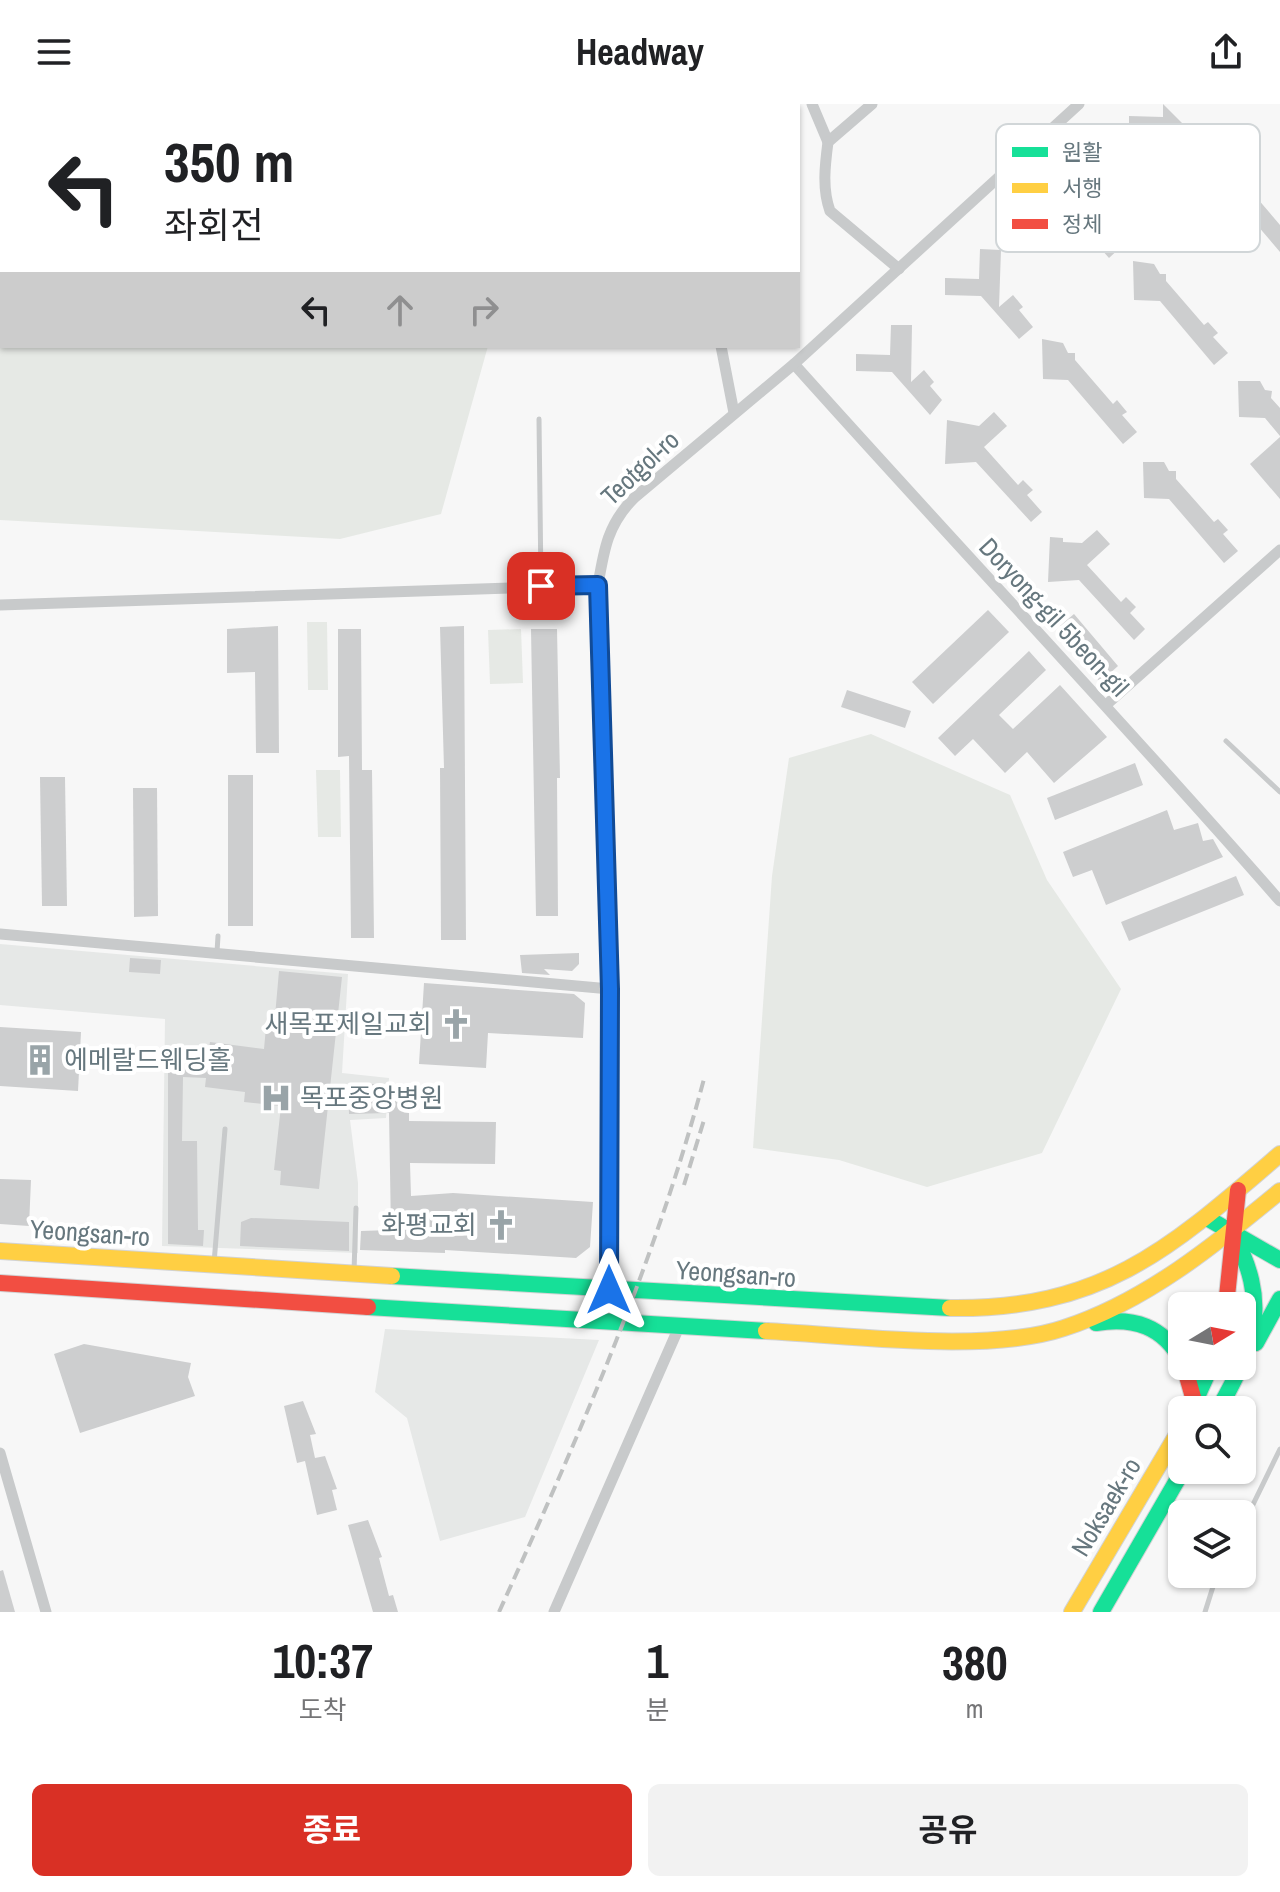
<!DOCTYPE html>
<html lang="ko">
<head>
<meta charset="utf-8">
<style>
	:root { --surface:#fff; --page:#f2f2f2; --text:#202124; --muted:#757577; --accent:#d93025 }
	body { margin:0; font-family:"Archivo Narrow","Noto Sans KR",sans-serif; background:var(--page); color:var(--text); height:100vh; display:flex; flex-direction:column; font-size:30px; white-space:nowrap }
	* { box-sizing:border-box; margin:0 }
	p { font-size:26px; color:var(--muted) }
	.icon { flex:none; width:44px; height:44px; fill:none; stroke:currentColor; stroke-width:2; stroke-linecap:round; stroke-linejoin:round }
	.map { position:relative; height:1508px; overflow:hidden }
	.panel { display:flex; flex-direction:column; background:var(--surface); flex:1 }
	.panel>* { flex:none }
	.top-card { position:absolute; left:0px; top:0px; width:800px; height:244px; box-shadow:0 2px 6px #0004; background:#fff; color:var(--text); overflow:hidden }
	.needle { width:52px; rotate:80deg }
	.buttons { position:absolute; left:1168px; top:1188px; display:grid; gap:16px }
	.buttons a { display:grid; place-items:center; width:88px; height:88px; border-radius:12px; background:var(--surface); box-shadow:0 2px 6px #0004; font-size:40px }
	.pin { position:absolute; display:grid; place-items:center; width:68px; height:68px; color:#fff; margin:-34px; border-radius:16px; box-shadow:0 4px 12px #0006 }
	.me { position:absolute; width:88px; margin:-44px; rotate:0deg; stroke-linejoin:round; filter:drop-shadow(0 0 6px #0008) }
	.turn { display:flex; align-items:center; gap:28px; height:168px; padding:0 32px; font-size:36px }
	.turn .icon { width:104px; height:104px; stroke-width:2.5 }
	.turn b { display:block; font-size:56px; line-height:68px }
	.lanes { display:flex; align-items:center; height:76px; padding:0 32px; background:#0003; justify-content:center; gap:40px; direction:ltr }
	.lanes .off { opacity:.35 }
	.eta { display:flex; justify-content:space-evenly; align-items:center; height:136px; text-align:center }
	.eta b { font-size:48px; font-weight:700; line-height:56px }
	.primary-button { display:flex; gap:16px; margin-top:auto; padding:16px 32px }
	.primary-button a { flex:1; height:92px; border-radius:12px; background:var(--accent); color:#fff; font-size:32px; font-weight:700; line-height:92px; text-align:center }
	.primary-button a+a { background:var(--page); color:var(--text) }
	header { display:flex; justify-content:space-between; align-items:center; height:104px; padding:0 32px; background:var(--surface); font-size:36px; font-weight:700 }
	.map>svg:first-child { display:block }
	.built { fill:#e6e8e7 }
	.green { fill:#e6e9e5 }
	.building { fill:#cdcecf }
	.lines { fill:none; stroke-linecap:round; stroke-linejoin:round }
	.fast-casing { stroke:#d2d3d4; stroke-width:18 }
	.slow-casing { stroke:#d2d3d4; stroke-width:18 }
	.jam-casing { stroke:#d2d3d4; stroke-width:18 }
	.lane { stroke:#c8cacb; stroke-width:5 }
	.street { stroke:#c8cacb; stroke-width:11 }
	.fast { stroke:#16e098; stroke-width:16 }
	.slow { stroke:#ffcf43; stroke-width:16 }
	.jam { stroke:#f24e42; stroke-width:16 }
	.rail { stroke:#bfc1c1; stroke-width:4; stroke-dasharray:12 6; stroke-linecap:butt }
	.route-casing { stroke:#114b97; stroke-width:20 }
	.route { stroke:#1a73e8; stroke-width:14 }
	.labels { text-anchor:middle; stroke-width:8; stroke-linejoin:round; paint-order:stroke }
	.street-label { font-size:26px; fill:#66777e; stroke:#fff }
	.poi-label { font-size:26px; fill:#66777e; stroke:#fff; text-anchor:end }
	.key { fill:#fff; stroke:#d1d6d8; stroke-width:2 }
	.key-label { font-size:22px; fill:#66777e }
</style>
</head>
<body>
<header><svg class="icon" aria-label="menu" viewBox="0 0 24 24"><path d="M4 6h16M4 12h16M4 18h16"/></svg>Headway<svg class="icon" aria-label="share" viewBox="0 0 24 24"><path d="M12 15V3M7 8l5-5 5 5M5 13v7h14v-7"/></svg></header>
<div class="map">
<svg width="1280" height="1508" viewBox="0 0 1280 1508">
	<rect width="100%" height="100%" fill="#f7f7f7"/>
	<!-- built -->
	<g class="built">
		<polygon points="0,840 348,870 342,969 389,974 386,1014 350,1016 358,1079 358,1149 162,1142 165,915 0,901"/>
		<polygon points="385,1225 599,1236 525,1413 440,1437 407,1314 375,1288"/>
	</g>
	<!-- green -->
	<g class="green">
		<polygon points="0,0 555,0 2,2 2,242 488,242 441,410 340,435 0,416"/>
		<polygon points="307,518 327,518 328,586 308,586"/>
		<polygon points="521,525 523,579 490,580 488,526"/>
		<polygon points="871,630 1010,691 1047,776 1121,885 1042,1049 927,1083 839,1056 753,1044 772,772 789,654"/>
		<polygon points="316,666 340,666 341,733 318,733"/>
	</g>
	<!-- building -->
	<g class="building">
		<polygon points="1163,0 1184,21 1183,40 1197,28 1207,40 1203,44 1217,60 1203,73 1165,30 1129,29 1129,12 1163,13"/>
		<polygon points="1070,64 1091,64 1090,88 1077,88 1090,102 1090,121 1103,109 1114,121 1109,125 1123,141 1109,154 1071,111 1035,110 1036,93 1069,94"/>
		<polygon points="1224,74 1246,78 1251,87 1258,87 1257,94 1280,121 1280,148 1251,114 1225,114"/>
		<polygon points="980,145 1001,146 999,203 1013,191 1023,203 1019,206 1033,223 1019,235 981,192 945,191 945,174 979,175"/>
		<polygon points="1133,157 1154,160 1160,170 1166,170 1166,177 1204,221 1208,218 1218,229 1213,233 1228,249 1214,261 1160,197 1134,196"/>
		<polygon points="891,221 912,221 911,278 924,266 934,278 930,282 942,296 930,311 892,268 856,267 856,250 890,251"/>
		<polygon points="1042,235 1063,239 1068,249 1075,249 1075,256 1113,300 1117,296 1127,308 1122,311 1137,328 1123,340 1068,276 1043,275"/>
		<polygon points="1238,277 1260,277 1265,286 1272,287 1271,294 1280,304 1280,332 1265,314 1239,313"/>
		<polygon points="994,308 1007,322 984,343 1018,381 1023,376 1033,386 1027,391 1042,408 1031,418 976,358 945,360 947,316 979,322"/>
		<polygon points="1280,333 1280,395 1250,360"/>
		<polygon points="1143,358 1164,358 1169,367 1176,367 1176,375 1214,418 1218,415 1228,426 1223,430 1238,447 1224,459 1169,395 1144,394"/>
		<polygon points="1097,426 1110,440 1087,461 1121,498 1126,493 1136,503 1130,509 1145,525 1134,536 1079,476 1048,478 1050,433 1063,434 1063,438 1082,439"/>
		<polygon points="988,506 1009,528 933,600 912,578"/>
		<polygon points="1074,510 1118,562 1100,578 1068,540 1072,536 1060,522"/>
		<polygon points="278,522 279,649 256,649 255,568 227,569 227,525"/>
		<polygon points="464,522 466,836 441,836 440,664 444,664 440,523"/>
		<polygon points="338,525 361,525 362,666 372,666 374,834 351,834 349,652 338,653"/>
		<polygon points="531,525 557,525 560,674 557,674 558,812 536,812"/>
		<polygon points="1029,547 1046,566 999,611 1013,625 1060,581 1107,633 1054,679 1027,648 1005,669 973,635 955,652 938,634"/>
		<polygon points="847,586 911,607 905,624 841,603"/>
		<polygon points="1135,659 1143,681 1055,716 1047,694"/>
		<rect x="228" y="671" width="25" height="151"/>
		<polygon points="40,673 65,673 67,802 42,802"/>
		<polygon points="133,684 157,684 158,812 134,813"/>
		<polygon points="1167,706 1174,726 1198,719 1203,737 1213,735 1223,753 1106,801 1092,766 1073,773 1063,748"/>
		<polygon points="1236,772 1244,791 1129,837 1121,818"/>
		<polygon points="579,849 579,860 572,867 544,865 550,871 522,869 520,851"/>
		<polygon points="130,854 161,856 160,870 129,868"/>
		<polygon points="279,867 342,873 319,1085 280,1081 281,1067 274,1066 281,1002 244,998 245,988 205,983 206,974 183,973 182,1037 197,1037 198,1126 204,1126 203,1142 168,1140 168,942 209,944 210,938 264,945 267,912 275,912"/>
		<polygon points="424,879 574,890 585,899 583,934 488,929 486,964 419,960"/>
		<polygon points="0,923 81,928 78,987 0,982"/>
		<polygon points="348,980 380,980 380,994 409,994 409,1017 496,1018 495,1060 410,1059 411,1092 453,1089 593,1098 590,1143 576,1154 445,1146 445,1149 360,1146 361,1127 391,1126 389,1009 349,1010"/>
		<polygon points="0,1075 31,1076 29,1122 0,1120"/>
		<polygon points="251,1114 349,1118 349,1147 240,1142 241,1118"/>
		<polygon points="84,1240 191,1259 188,1273 195,1292 80,1329 54,1250"/>
		<polygon points="303,1297 316,1330 310,1331 315,1354 325,1352 337,1385 332,1386 337,1406 317,1411 305,1357 297,1359 284,1302"/>
		<polygon points="368,1416 382,1453 379,1454 389,1492 393,1491 398,1508 373,1508 348,1421"/>
		<polygon points="3,1466 15,1508 0,1508 0,1467"/>
	</g>
	<g class="lines">
		<defs>
			<g id="fast">
				<polyline points="1207,1114 1280,1156"/>
				<polyline points="392,1172 950,1204"/>
				<polyline points="368,1203 766,1227"/>
				<path d="M 1096,1219 C 1134,1213 1163,1222 1182,1257"/>
				<polyline points="1256,1239 1280,1195"/>
				<polyline points="1191,1306 1211,1262"/>
				<path d="M 1218,1306 C 1256,1239 1270,1199 1232,1128"/>
				<polyline points="1101,1508 1183,1366"/>
			</g>
			<g id="slow">
				<polyline points="0,1147 392,1172"/>
				<path d="M 950,1204 C 1103,1206 1171,1144 1280,1050"/>
				<path d="M 766,1227 C 849,1231 987,1250 1064,1224 C 1145,1198 1216,1140 1280,1087"/>
				<polyline points="1072,1508 1182,1322"/>
			</g>
			<g id="jam">
				<polyline points="0,1179 368,1203"/>
				<polyline points="1226,1202 1238,1086"/>
				<polyline points="1184,1262 1195,1300"/>
			</g>
		</defs>
		<!-- fast casing -->
		<use href="#fast" class="fast-casing"/>
		<!-- slow casing -->
		<use href="#slow" class="slow-casing"/>
		<!-- jam casing -->
		<use href="#jam" class="jam-casing"/>
		<!-- lane -->
		<g class="lane">
			<polyline points="539,315 541,481"/>
			<polyline points="1226,637 1280,688"/>
			<polyline points="217,848 218,832"/>
			<polyline points="214,1159 225,1025"/>
			<polyline points="354,1168 356,1104"/>
			<polyline points="1242,1423 1280,1345"/>
			<polyline points="1205,1508 1217,1470"/>
		</g>
		<!-- street -->
		<g class="street">
			<polyline points="812,0 828,38 872,0"/>
			<polyline points="687,2 687,0"/>
			<path d="M 828,38 C 825,61 822,85 830,107 L 899,165"/>
			<polyline points="721,242 734,309"/>
			<path d="M 794,260 C 955,440 1121,615 1280,797"/>
			<polyline points="0,501 598,481"/>
			<polyline points="1106,601 1280,446"/>
			<polyline points="0,830 610,885"/>
			<path d="M 609,1186 L 610,885 L 598,481 C 604,445 608,420 634,394 L 794,260 L 1079,0"/>
			<polyline points="0,1349 46,1508"/>
			<polyline points="554,1508 679,1223"/>
		</g>
		<!-- fast -->
		<use href="#fast" class="fast"/>
		<!-- slow -->
		<use href="#slow" class="slow"/>
		<!-- jam -->
		<use href="#jam" class="jam"/>
		<!-- rail -->
		<g class="rail">
			<polyline points="684,1081 704,1016"/>
			<path d="M 499,1508 C 578,1334 656,1157 705,971"/>
		</g>
	</g>
	<g class="lines">
		<defs>
			<polyline id="route" points="541,482 598,481 610,885 609,1186"/>
		</defs>
		<!-- route casing -->
		<use href="#route" class="route-casing"/>
		<!-- route -->
		<use href="#route" class="route"/>
	</g>
	<!-- icons -->
	<defs>
		<symbol id="church-bare" viewBox="-9 -9 18 18"><path d="M-1.2-6h2.4v3.5h3.3v2.4h-3.3V6h-2.4V-.1h-3.3v-2.4h3.3Z" fill="#99a4a8" stroke="#fff" stroke-width="2.5" paint-order="stroke"/></symbol>
		<symbol id="building-bare" viewBox="-9 -9 18 18"><path d="M-4-6H4V6H1V3H-1V6H-4ZM-2.5-4.3h1.7v1.8h-1.7ZM.8-4.3h1.7v1.8H.8ZM-2.5-1h1.7V.8h-1.7ZM.8-1h1.7V.8H.8Z" fill="#99a4a8" stroke="#fff" stroke-width="2.5" paint-order="stroke"/></symbol>
		<symbol id="hospital-bare" viewBox="-9 -9 18 18"><path d="M-5-5h3v3.5h4V-5h3V5h-3V1.5h-4V5h-3Z" fill="#99a4a8" stroke="#fff" stroke-width="2.5" paint-order="stroke"/></symbol>
	</defs>
	<g fill-rule="evenodd">
		<use href="#church-bare" x="434" y="898" width="44" height="44"/>
		<use href="#building-bare" x="18" y="934" width="44" height="44"/>
		<use href="#hospital-bare" x="254" y="972" width="44" height="44"/>
		<use href="#church-bare" x="479" y="1099" width="44" height="44"/>
	</g>
	<g class="labels">
		<!-- street labels -->
		<g class="street-label">
			<text transform="translate(640 364) rotate(-43)" y="9">Teotgol-ro</text>
			<text transform="translate(1054 513) rotate(47)" y="9">Doryong-gil 5beon-gil</text>
			<text transform="translate(90 1129) rotate(4)" y="9">Yeongsan-ro</text>
			<text transform="translate(736 1170) rotate(4)" y="9">Yeongsan-ro</text>
			<text transform="translate(1106 1403) rotate(-59)" y="9">Noksaek-ro</text>
		</g>
		<!-- poi labels -->
		<g class="poi-label">
			<text x="432" y="929">새목포제일교회</text>
			<text x="64" y="965" text-anchor="start">에메랄드웨딩홀</text>
			<text x="300" y="1003" text-anchor="start">목포중앙병원</text>
			<text x="477" y="1130">화평교회</text>
		</g>
	</g>
	<!-- legend -->
	<rect x="996" y="20" width="264" height="128" rx="12" class="key"/>
	<rect x="1012" y="43" width="36" height="10" fill="#16e098"/>
	<rect x="1012" y="79" width="36" height="10" fill="#ffcf43"/>
	<rect x="1012" y="115" width="36" height="10" fill="#f24e42"/>
	<g class="key-label">
		<text x="1062" y="56">원활</text>
		<text x="1062" y="92">서행</text>
		<text x="1062" y="128">정체</text>
	</g>
</svg>
<div class="buttons">
<a><svg class="needle" viewBox="-14 -14 28 28"><path d="M0-13l5 13h-10z" fill="#e53935"/><path d="M0 13l5-13h-10z" fill="#757577"/></svg></a>
<a><svg class="icon" aria-label="search" viewBox="0 0 24 24"><circle cx="10" cy="10" r="6"/><path d="M15 15l6 6"/></svg></a>
<a><svg class="icon" aria-label="layers" viewBox="0 0 24 24"><path d="M12 4l9 5-9 5-9-5zM3 14l9 5 9-5"/></svg></a>
</div>
<div class="pin" style="left:541px;top:482px;background:#d93025"><svg class="icon" aria-label="arrive" viewBox="0 0 24 24"><path d="M6 21V4h12l-3 4 3 4H6"/></svg></div>
<svg class="me" style="left:609px;top:1186px" viewBox="-20 -20 40 40"><path d="M0-17L14 15 0 8-14 15z" fill="#1a73e8" stroke="#fff" stroke-width="4"/></svg>
<div class="top-card">
<div class="turn"><svg class="icon" aria-label="left" viewBox="0 0 24 24"><path d="M17 20v-9H6M10 6l-5 5 5 5"/></svg><div><b>350 m</b>좌회전</div></div>
<div class="lanes"><svg class="icon" aria-label="left" viewBox="0 0 24 24"><path d="M17 20v-9H6M10 6l-5 5 5 5"/></svg><svg class="icon off" aria-label="ahead" viewBox="0 0 24 24"><path d="M12 20V5M6 11l6-6 6 6"/></svg><svg class="icon off" aria-label="right" viewBox="0 0 24 24"><path d="M7 20v-9h11M14 6l5 5-5 5"/></svg></div>
</div>
</div>
<section class="panel">
<div class="eta">
<div><b>10:37</b><p>도착</p></div>
<div><b>1</b><p>분</p></div>
<div><b>380</b><p>m</p></div>
</div>
<div class="primary-button"><a>종료</a><a>공유</a></div>
</section>
</body>
</html>
